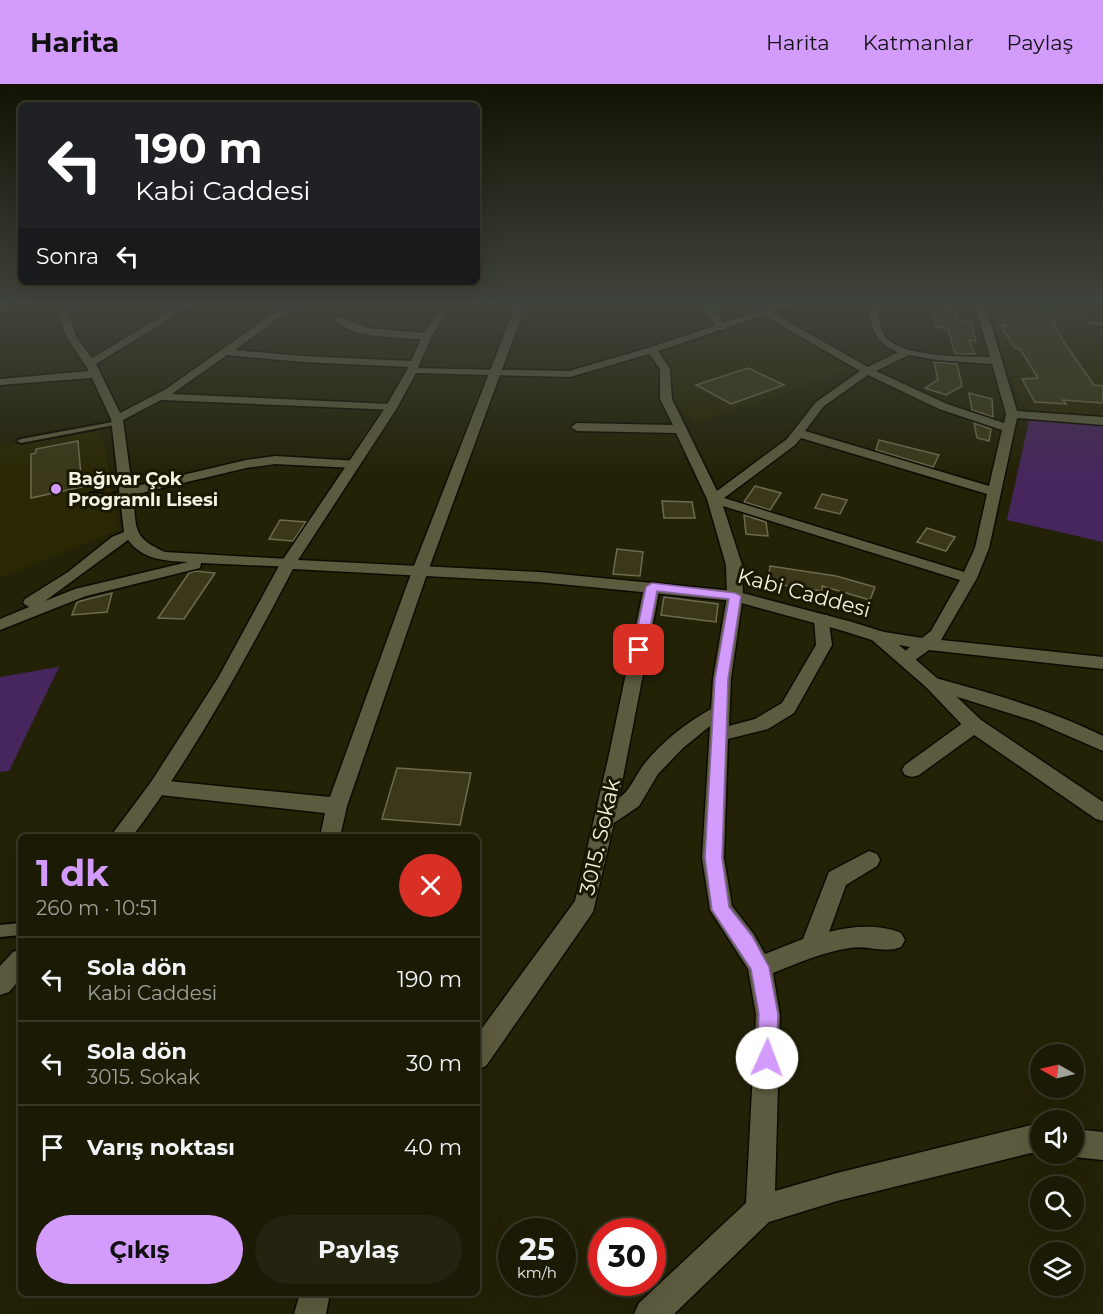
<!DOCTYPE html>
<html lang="tr">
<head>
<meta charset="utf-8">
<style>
	:root { --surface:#1a1a05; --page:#23230f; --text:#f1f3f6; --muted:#9fa19a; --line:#383827; --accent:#d39cfc }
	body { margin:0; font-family:Montserrat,sans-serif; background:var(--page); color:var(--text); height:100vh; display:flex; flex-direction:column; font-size:22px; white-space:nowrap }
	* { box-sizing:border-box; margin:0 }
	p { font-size:20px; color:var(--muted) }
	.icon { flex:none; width:33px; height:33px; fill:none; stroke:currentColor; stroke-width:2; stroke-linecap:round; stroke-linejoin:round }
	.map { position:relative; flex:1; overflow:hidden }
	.side { position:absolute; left:18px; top:750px; width:462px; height:462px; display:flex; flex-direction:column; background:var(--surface); border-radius:9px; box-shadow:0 6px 24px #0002,0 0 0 2px var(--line) }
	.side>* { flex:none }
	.hud { position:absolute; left:18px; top:18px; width:462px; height:183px; border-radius:9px; box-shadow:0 6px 24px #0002,0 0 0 2px var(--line); background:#202124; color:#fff; overflow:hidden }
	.needle { width:39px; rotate:278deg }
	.fabs { position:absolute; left:1030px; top:960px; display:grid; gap:12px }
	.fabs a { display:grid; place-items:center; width:54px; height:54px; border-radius:50%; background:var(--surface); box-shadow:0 6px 24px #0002,0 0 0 2px var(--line); font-size:30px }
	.speed { position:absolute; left:498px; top:1134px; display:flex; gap:12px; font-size:30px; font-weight:700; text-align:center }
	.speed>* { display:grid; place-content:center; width:78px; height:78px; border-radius:50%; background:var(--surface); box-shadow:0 6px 24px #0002,0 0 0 2px var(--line); line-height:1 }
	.speed small { font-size:15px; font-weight:400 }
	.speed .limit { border:9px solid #d22; background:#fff; color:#111 }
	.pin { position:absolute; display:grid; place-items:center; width:51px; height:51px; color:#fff; margin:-26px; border-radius:12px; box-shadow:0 3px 9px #0006 }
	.me { position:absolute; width:66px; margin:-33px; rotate:2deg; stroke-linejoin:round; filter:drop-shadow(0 0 4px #0008) }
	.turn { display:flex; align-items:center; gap:21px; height:126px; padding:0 18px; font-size:27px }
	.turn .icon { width:78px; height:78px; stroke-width:2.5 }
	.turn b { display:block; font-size:42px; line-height:51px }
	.then { display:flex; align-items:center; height:57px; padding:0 18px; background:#0003; gap:12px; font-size:22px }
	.round { display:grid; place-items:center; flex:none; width:63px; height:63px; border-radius:32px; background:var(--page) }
	.headline { display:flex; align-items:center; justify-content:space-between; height:102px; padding:0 18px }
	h1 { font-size:36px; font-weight:700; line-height:45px; color:var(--accent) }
	.button { display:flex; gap:12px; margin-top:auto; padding:12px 18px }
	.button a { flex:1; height:69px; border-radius:36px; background:var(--accent); color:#111; font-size:24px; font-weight:700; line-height:69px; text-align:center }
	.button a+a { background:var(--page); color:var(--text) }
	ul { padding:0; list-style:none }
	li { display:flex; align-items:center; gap:18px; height:84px; padding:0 18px; border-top:2px solid var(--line) }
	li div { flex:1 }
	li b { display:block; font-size:22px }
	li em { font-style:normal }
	header { display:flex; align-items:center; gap:36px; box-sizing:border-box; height:84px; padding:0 30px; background:var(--accent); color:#111 }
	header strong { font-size:28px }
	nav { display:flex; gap:33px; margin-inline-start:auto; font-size:21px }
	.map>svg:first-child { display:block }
	.built { fill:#292704 }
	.green { fill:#47265d }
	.building { fill:#3a3818; stroke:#6c6b4f; stroke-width:1.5 }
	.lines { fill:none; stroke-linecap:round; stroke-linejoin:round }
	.service-casing { stroke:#0d0b00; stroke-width:4 }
	.minor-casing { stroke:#0d0b00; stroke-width:3 }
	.tertiary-casing { stroke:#0d0b00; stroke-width:3 }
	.service { fill:#5c5b3f; fill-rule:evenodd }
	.minor { fill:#5c5b3f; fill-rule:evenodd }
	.tertiary { fill:#5c5b3f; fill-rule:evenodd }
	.route { fill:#d39cfc; stroke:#8965a4; stroke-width:1.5 }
	.poi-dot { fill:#d39cfc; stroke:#1a1801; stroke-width:2 }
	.labels { text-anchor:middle; stroke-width:6; stroke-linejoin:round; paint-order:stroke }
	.far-poi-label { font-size:18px; font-weight:bold; fill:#f2f2e2; stroke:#1a1801; text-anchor:start }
	.street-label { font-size:21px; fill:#f2f2e2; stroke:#1a1801 }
</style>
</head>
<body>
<header>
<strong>Harita</strong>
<nav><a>Harita</a><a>Katmanlar</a><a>Paylaş</a></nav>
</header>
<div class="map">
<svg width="1103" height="1230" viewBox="0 0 1103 1230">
	<rect width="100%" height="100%" fill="#232207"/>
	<!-- built -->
	<g class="built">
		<polygon points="987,220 1103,220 1103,333 1032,326 1021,320"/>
		<polygon points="772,236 853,285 695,339 672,317 670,313 674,282 661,269"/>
		<polygon points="102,346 118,446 0,494 0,363"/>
	</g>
	<!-- green -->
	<g class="green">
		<polygon points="1043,336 1103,341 1103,458 1007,436 1029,337"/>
		<polygon points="59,583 9,687 0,688 0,593"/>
	</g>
	<!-- building -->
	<g class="building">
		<polygon points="993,220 1042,220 1056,238 1052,238 1061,252 1059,251 1094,301 1103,302 1103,319 1063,316 1066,320 1035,318 1022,295 1038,294 1020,265 1015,264 1000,241 1006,242"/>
		<polygon points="933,221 949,223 950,228 956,229 957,237 971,238 976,257 969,256 975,270 955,270 948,244 936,243"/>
		<polygon points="934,278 957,280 962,302 946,311 925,304 938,296"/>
		<polygon points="748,284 784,301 731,320 696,301"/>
		<polygon points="969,309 992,315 993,333 972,326"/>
		<polygon points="974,339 991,345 989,357 977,354"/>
		<polygon points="879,356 939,371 933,383 876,366"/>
		<polygon points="78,357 82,403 31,414 31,370 36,369 36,365"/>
		<polygon points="755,402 781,409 770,426 744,418"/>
		<polygon points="822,410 847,416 840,430 815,424"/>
		<polygon points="662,417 692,418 695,434 664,434"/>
		<polygon points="744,431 766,438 768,452 746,450"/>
		<polygon points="280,436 306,438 293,457 269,455"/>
		<polygon points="927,444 955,453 946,467 917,458"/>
		<polygon points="617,465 643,468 640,492 613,490"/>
		<polygon points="770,482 836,492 875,503 870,516 822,502 822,507 768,499"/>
		<polygon points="195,487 215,489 184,535 158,534 189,489"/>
		<polygon points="112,509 107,528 72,531 77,518"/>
		<polygon points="664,513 718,520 716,538 661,531"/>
		<polygon points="397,684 471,689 460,741 382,735"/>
	</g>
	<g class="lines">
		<defs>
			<g id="service">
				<polygon points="1090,237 1103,238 1103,242 1088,240 1088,238"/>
				<polygon points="118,337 122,339 120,340 21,359 17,357 21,355"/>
				<path d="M 126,407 L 130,409 L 129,411 C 115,414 101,418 88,411 L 92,409 L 109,411 Z"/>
				<polygon points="21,839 21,851 0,853 0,841"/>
			</g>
			<g id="minor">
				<polygon points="10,220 30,220 0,228 0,222"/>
				<path d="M 55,220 L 65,220 L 66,223 L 73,220 L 86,220 L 68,230 L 77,254 L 92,274 L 182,220 L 194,220 L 96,280 L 120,329 L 166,305 L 286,220 L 297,220 L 235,266 L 302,272 L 411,277 L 421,255 C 393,253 354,255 332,235 L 337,232 L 368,244 L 424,249 L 443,220 L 453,220 L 432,252 L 416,288 L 408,288 L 408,283 L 302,278 L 227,271 L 172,310 L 391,320 L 395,322 L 395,326 L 161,316 L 123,336 L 132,403 L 246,376 L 275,372 L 359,377 L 360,380 L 354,384 L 275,380 L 246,384 L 133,411 C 137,444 131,453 165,468 L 288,475 L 293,477 L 296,480 L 293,483 L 201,479 L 200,484 L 86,512 L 0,546 L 0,535 L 29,523 L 23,519 L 25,515 L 68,488 L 112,453 L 124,448 L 111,335 L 92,294 L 0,301 L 0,295 L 89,287 L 67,254 ZM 128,456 C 143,476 165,477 188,478 L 75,505 L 45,517 Z"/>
				<polygon points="516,220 526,220 428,487 347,722 340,753 320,753 325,729 151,710 148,704 151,698 158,696 330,713 412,487"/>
				<polygon points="706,220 716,220 717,228 726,244 725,246 717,246 707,228"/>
				<path d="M 868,220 L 878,220 C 879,230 879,244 885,252 C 901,274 965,272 990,273 L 975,220 L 985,220 L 1017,327 L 1103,333 L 1103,341 L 1017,334 L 989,464 L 977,494 L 941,556 L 1103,573 L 1103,585 L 929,566 L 911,579 L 899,579 L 896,575 L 910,563 L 872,556 L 870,552 L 872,548 L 878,547 L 922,554 L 931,547 L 960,496 L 723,422 L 742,481 L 743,512 L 731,595 L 729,642 L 755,635 L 782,619 L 816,561 L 814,535 L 816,531 L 828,531 L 832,561 L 794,629 L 768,645 L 728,655 L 724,774 L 732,822 L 753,849 L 765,870 L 803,855 L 829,788 L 869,767 L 877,770 L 880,776 L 877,782 L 846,801 L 829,848 C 852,842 879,840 901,849 L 905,856 L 901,863 C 884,870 867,861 850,864 C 823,868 798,879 773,889 L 780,931 L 775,1107 L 837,1089 L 1031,1041 L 1041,1042 L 1042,1070 L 1031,1069 L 837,1117 L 769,1138 L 674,1230 L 634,1230 L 639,1219 L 746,1119 L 756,931 L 748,885 L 710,826 L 702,774 L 710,642 L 683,664 L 658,690 L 639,722 L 614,739 L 593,828 L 486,982 L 477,986 L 477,951 L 575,817 L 609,671 L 644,503 L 652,498 L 660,503 L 619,714 C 631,706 636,690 645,679 C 663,657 686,639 711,625 L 713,595 L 727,512 L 726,481 L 707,415 L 676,349 L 577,347 L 571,343 L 577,339 L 673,341 L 660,315 L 660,285 L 647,266 L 656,264 L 670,285 L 672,315 L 717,407 L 787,355 L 816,318 L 860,287 L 763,231 L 763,227 L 769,227 L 868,283 L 898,268 C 874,259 871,243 868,220 ZM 909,271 L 937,276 L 992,280 L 1006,330 L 1004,339 L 947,320 L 876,287 ZM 868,291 L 939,325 L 1002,346 L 989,402 L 805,347 L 824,322 ZM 801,354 L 987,410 L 975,464 L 964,488 L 724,414 L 795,361 Z"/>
				<path d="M 932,593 C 990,609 1049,625 1103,652 L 1103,667 L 1034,637 L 926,603 L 923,599 L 926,595 Z"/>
				<polygon points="974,634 981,636 983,641 981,646 919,691 912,693 905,691 902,686 905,681 967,636"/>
				<polygon points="1074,1045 1103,1048 1103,1076 1074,1073 1066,1070 1074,1070"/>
				<polygon points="300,1209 330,1209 326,1230 294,1230"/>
			</g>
			<g id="tertiary">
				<path d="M 780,220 L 795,220 L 656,268 L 570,293 L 416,289 L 397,324 L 298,476 L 539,488 L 735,507 L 852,538 L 884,548 L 938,595 L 981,636 L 1103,718 L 1103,737 L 1096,735 L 967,646 L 926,603 L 872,556 L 840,546 L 734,517 L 539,498 L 293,485 C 244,578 195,669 132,753 L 110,753 L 151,698 L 218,594 L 280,480 L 385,324 L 408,284 L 569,287 L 648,264 Z"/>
				<polygon points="21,865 21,894 9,908 0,911 0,882 13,868"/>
			</g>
		</defs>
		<!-- service casing -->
		<use href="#service" class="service-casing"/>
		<!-- minor casing -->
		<use href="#minor" class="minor-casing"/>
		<!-- tertiary casing -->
		<use href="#tertiary" class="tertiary-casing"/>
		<!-- service -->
		<use href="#service" class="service"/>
		<!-- minor -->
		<use href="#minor" class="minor"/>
		<!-- tertiary -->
		<use href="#tertiary" class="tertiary"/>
	</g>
	<!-- sky -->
	<linearGradient id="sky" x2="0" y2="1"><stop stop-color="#131304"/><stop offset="0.56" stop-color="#3f443c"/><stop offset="1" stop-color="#3f443c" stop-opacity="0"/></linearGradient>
	<rect width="1103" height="392" fill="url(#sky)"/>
	<!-- route -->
	<polygon class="route" points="652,499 735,509 741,512 728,595 722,774 729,823 752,852 769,883 778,930 776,974 774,981 767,984 760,981 757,974 759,930 751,885 712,826 705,774 715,595 729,515 657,507 646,566 639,570 633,566 646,503"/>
	<!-- markers -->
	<circle class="poi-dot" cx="56" cy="405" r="6"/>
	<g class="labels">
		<!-- far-poi labels -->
		<g class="far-poi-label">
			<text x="68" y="401">Bağıvar Çok<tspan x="68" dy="21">Programlı Lisesi</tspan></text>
		</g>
		<!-- street labels -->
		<g class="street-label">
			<text transform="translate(804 509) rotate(15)" y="7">Kabi Caddesi</text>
			<text transform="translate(600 753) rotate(-77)" y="7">3015. Sokak</text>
		</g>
	</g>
</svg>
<div class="fabs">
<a><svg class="needle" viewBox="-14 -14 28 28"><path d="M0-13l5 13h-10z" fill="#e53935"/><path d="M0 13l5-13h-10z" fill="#9fa19a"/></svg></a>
<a><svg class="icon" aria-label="sound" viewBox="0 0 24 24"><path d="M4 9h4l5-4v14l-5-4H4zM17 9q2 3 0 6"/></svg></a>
<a><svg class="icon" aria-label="search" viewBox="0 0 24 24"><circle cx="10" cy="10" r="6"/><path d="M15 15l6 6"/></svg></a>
<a><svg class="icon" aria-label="layers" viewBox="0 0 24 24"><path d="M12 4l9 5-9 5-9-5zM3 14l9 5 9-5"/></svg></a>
</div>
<div class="speed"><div>25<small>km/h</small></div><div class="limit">30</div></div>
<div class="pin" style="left:639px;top:566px;background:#d93025"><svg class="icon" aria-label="arrive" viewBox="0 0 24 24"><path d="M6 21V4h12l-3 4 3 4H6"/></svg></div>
<svg class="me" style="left:767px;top:974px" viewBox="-20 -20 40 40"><circle r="19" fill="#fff"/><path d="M0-13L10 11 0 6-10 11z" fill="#d39cfc"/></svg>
<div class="hud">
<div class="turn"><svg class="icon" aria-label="left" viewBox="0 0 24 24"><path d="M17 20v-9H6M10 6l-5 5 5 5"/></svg><div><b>190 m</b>Kabi Caddesi</div></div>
<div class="then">Sonra<svg class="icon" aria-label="left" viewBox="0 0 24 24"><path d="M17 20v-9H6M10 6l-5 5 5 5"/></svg></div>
</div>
<section class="side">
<div class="headline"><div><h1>1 dk</h1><p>260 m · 10:51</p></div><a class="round" style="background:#d93025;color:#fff"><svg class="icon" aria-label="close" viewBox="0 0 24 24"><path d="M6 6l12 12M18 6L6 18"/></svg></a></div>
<ul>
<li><svg class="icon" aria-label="left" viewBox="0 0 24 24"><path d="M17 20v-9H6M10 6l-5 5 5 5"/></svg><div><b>Sola dön</b><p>Kabi Caddesi</p></div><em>190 m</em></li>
<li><svg class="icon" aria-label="left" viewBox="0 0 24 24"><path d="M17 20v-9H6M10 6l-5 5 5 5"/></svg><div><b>Sola dön</b><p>3015. Sokak</p></div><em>30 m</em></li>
<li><svg class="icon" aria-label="arrive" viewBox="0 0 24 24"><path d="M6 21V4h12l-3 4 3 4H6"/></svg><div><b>Varış noktası</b></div><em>40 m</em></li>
</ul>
<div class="button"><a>Çıkış</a><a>Paylaş</a></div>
</section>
</div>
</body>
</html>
